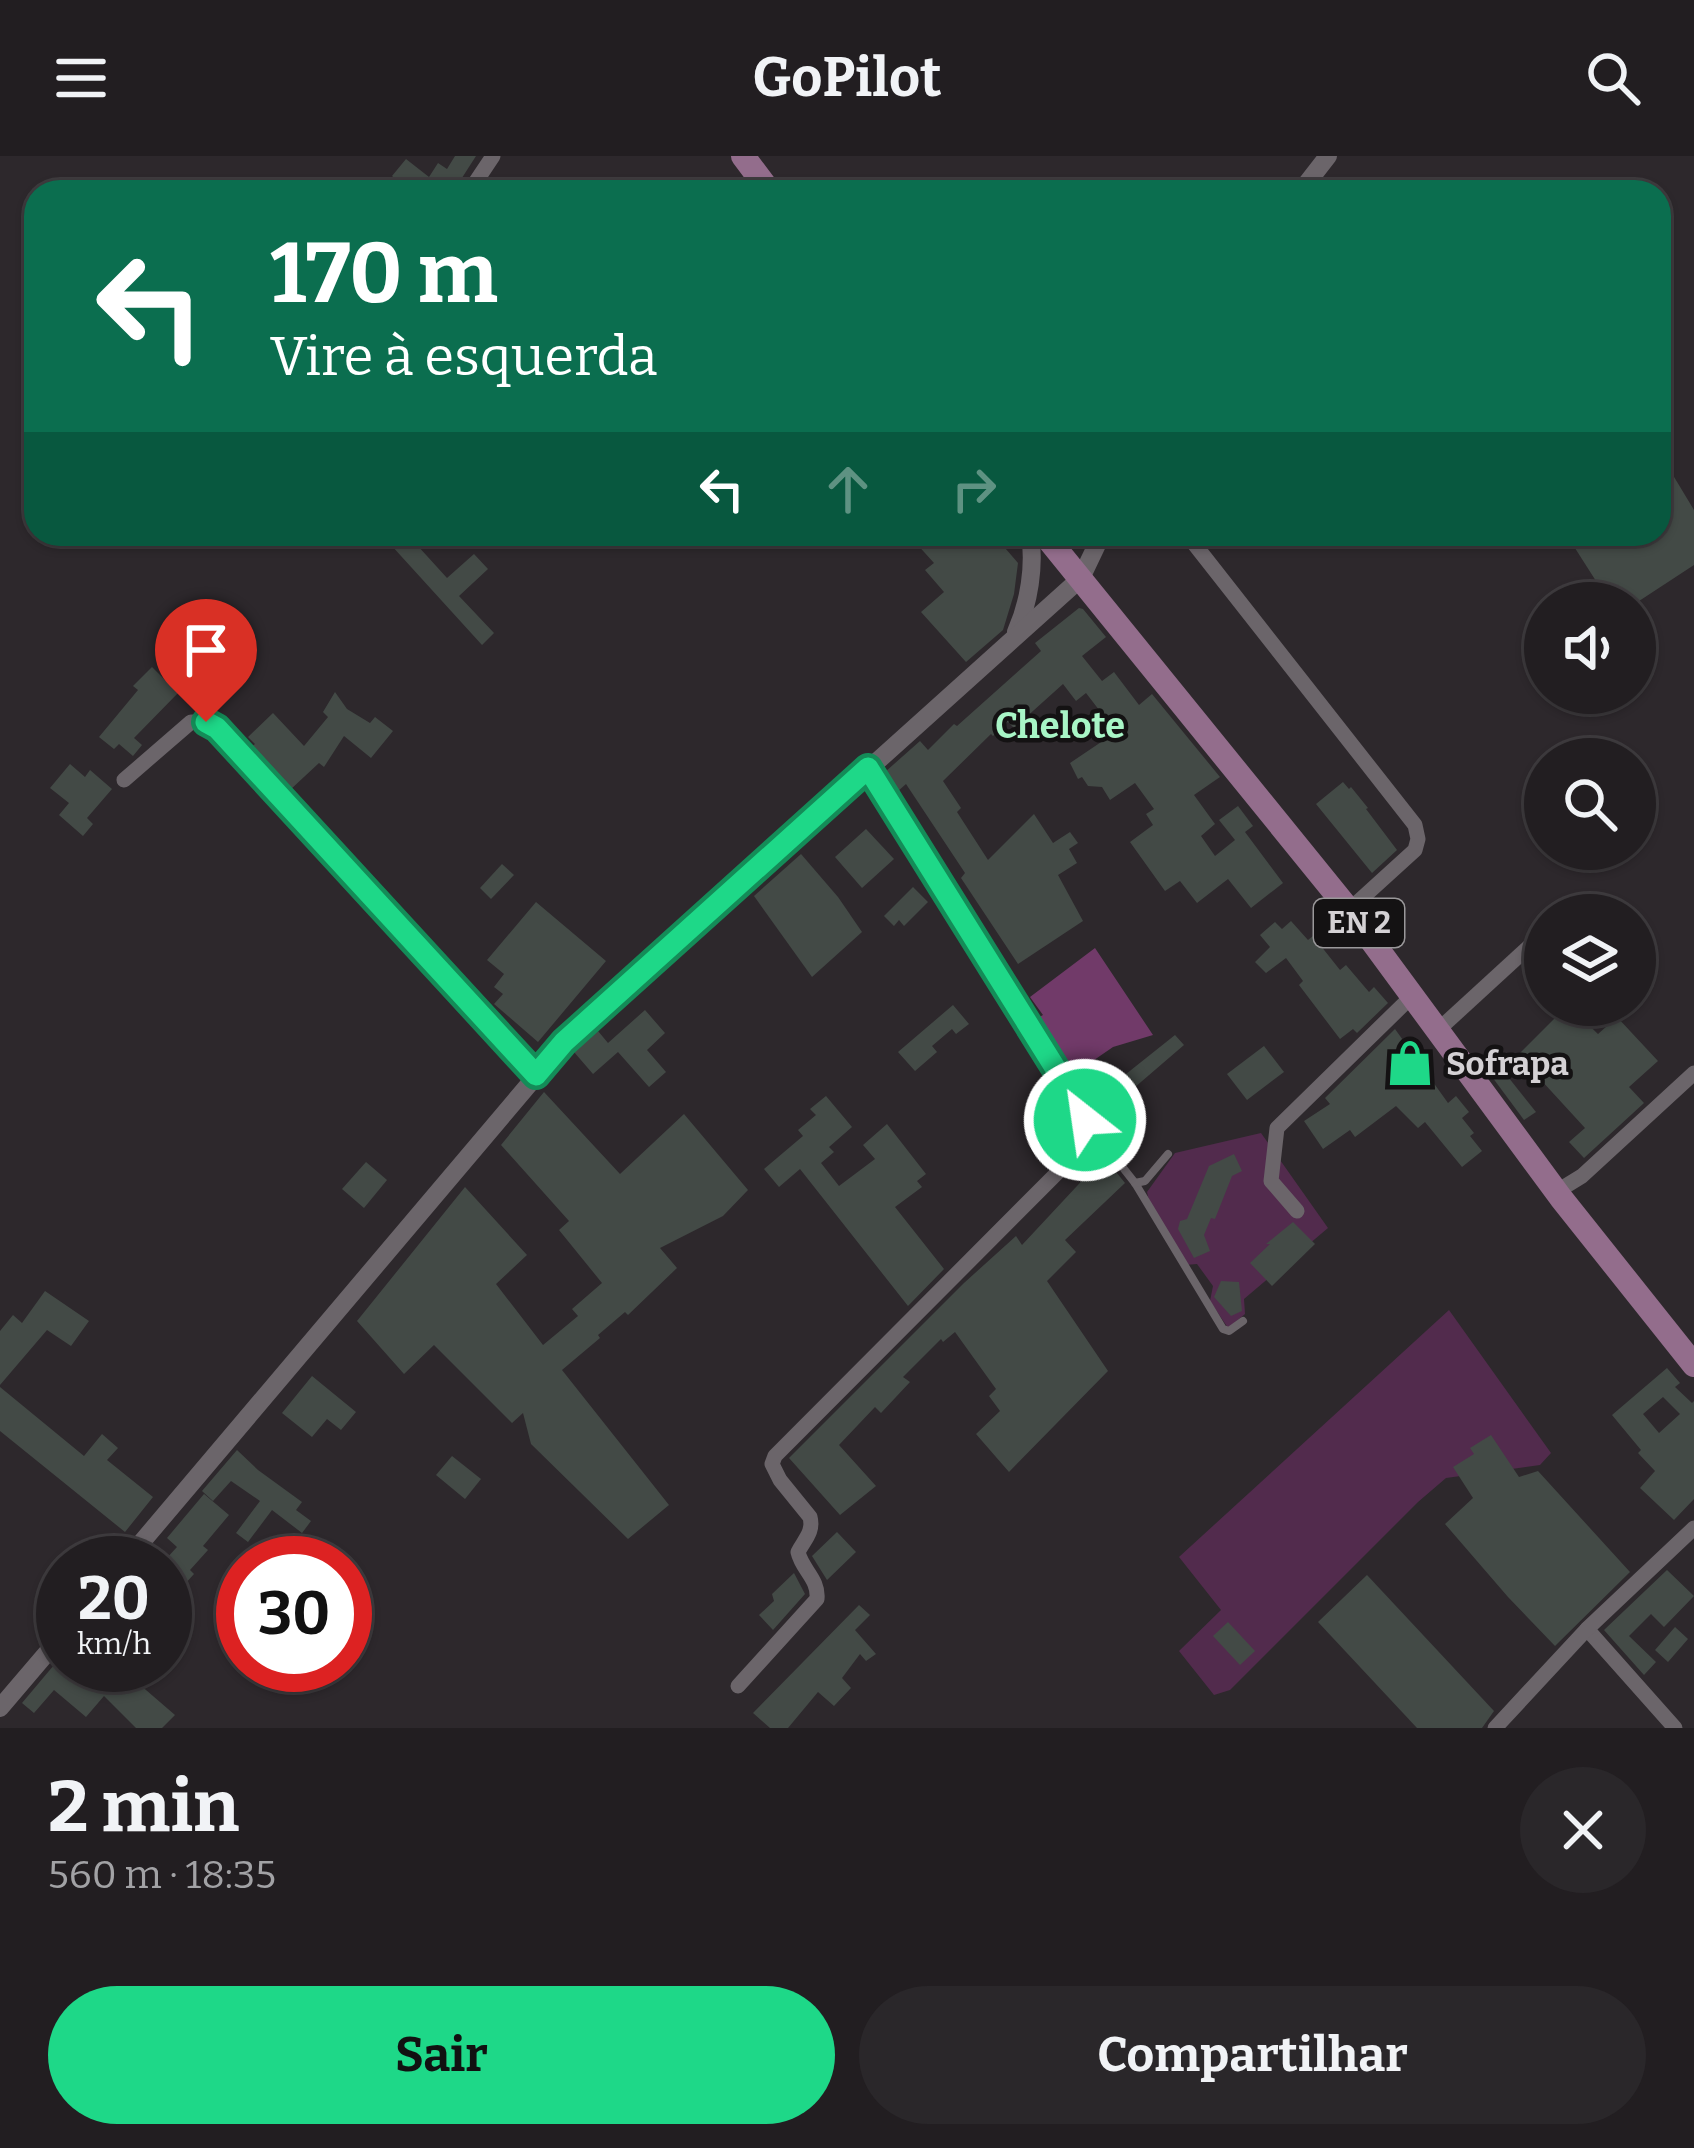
<!DOCTYPE html>
<html lang="pt">
<head>
<meta charset="utf-8">
<style>
	:root { --surface:#221e21; --page:#2a272a; --text:#f1f3f6; --muted:#a2a2a5; --line:#3f3c3f; --accent:#1ed888 }
	body { margin:0; font-family:Bitter,serif; background:var(--page); color:var(--text); height:100vh; display:flex; flex-direction:column; font-size:45px; white-space:nowrap }
	* { box-sizing:border-box; margin:0 }
	p { font-size:39px; color:var(--muted) }
	.icon { flex:none; width:66px; height:66px; fill:none; stroke:currentColor; stroke-width:2; stroke-linecap:round; stroke-linejoin:round }
	.map { position:relative; height:1572px; overflow:hidden }
	.panel { display:flex; flex-direction:column; background:var(--surface); flex:1 }
	.panel>* { flex:none }
	.hud { position:absolute; left:24px; top:24px; width:1647px; height:366px; border-radius:36px; box-shadow:0 3px 9px #0004,0 0 0 3px var(--line); background:#0b6e4f; color:#fff; overflow:hidden }
	.controls { position:absolute; left:1524px; top:426px; display:grid; gap:24px }
	.controls a { display:grid; place-items:center; width:132px; height:132px; border-radius:50%; background:var(--surface); box-shadow:0 3px 9px #0004,0 0 0 3px var(--line); font-size:60px }
	.speed { position:absolute; left:36px; top:1380px; display:flex; gap:24px; font-size:60px; font-weight:700; text-align:center }
	.speed>* { display:grid; place-content:center; width:156px; height:156px; border-radius:50%; background:var(--surface); box-shadow:0 3px 9px #0004,0 0 0 3px var(--line); line-height:1 }
	.speed small { font-size:30px; font-weight:400 }
	.speed .limit { border:18px solid #d22; background:#fff; color:#111 }
	.pin { position:absolute; display:grid; place-items:center; width:102px; height:102px; color:#fff; margin:-123px -51px; border-radius:50% 50% 50% 0; rotate:-45deg; box-shadow:0 0 12px #0007 }
	.pin .icon { rotate:45deg }
	.me { position:absolute; width:132px; margin:-66px; rotate:330deg; stroke-linejoin:round; filter:drop-shadow(0 0 9px #0008) }
	.turn { display:flex; align-items:center; gap:42px; height:252px; padding:0 48px; font-size:54px }
	.turn .icon { width:156px; height:156px; stroke-width:2.5 }
	.turn b { display:block; font-size:84px; line-height:102px }
	.lanes { display:flex; align-items:center; height:114px; padding:0 48px; background:#0003; justify-content:center; gap:60px; direction:ltr }
	.lanes .off { opacity:.35 }
	.round { display:grid; place-items:center; flex:none; width:126px; height:126px; border-radius:63px; background:var(--page) }
	.summary { display:flex; align-items:center; justify-content:space-between; height:204px; padding:0 48px }
	h1 { font-size:72px; font-weight:700; line-height:90px }
	.action { display:flex; gap:24px; margin-top:auto; padding:24px 48px }
	.action a { flex:1; height:138px; border-radius:72px; background:var(--accent); color:#111; font-size:48px; font-weight:700; line-height:138px; text-align:center }
	.action a+a { background:var(--page); color:var(--text) }
	header { display:flex; justify-content:space-between; align-items:center; height:156px; padding:0 48px; background:var(--surface); font-size:54px; font-weight:700 }
	.map>svg:first-child { display:block }
	.green { fill:#522b4d }
	.forest { fill:#713a69 }
	.building { fill:#434a46; fill-rule:evenodd }
	.lines { fill:none; stroke-linecap:round; stroke-linejoin:round }
	.service { stroke:#6b656a; stroke-width:8 }
	.minor { stroke:#6b656a; stroke-width:15 }
	.tertiary { stroke:#6b656a; stroke-width:18 }
	.primary { stroke:#936d8c; stroke-width:24 }
	.route-casing { stroke:#148c58; stroke-width:30 }
	.route { stroke:#1ed888; stroke-width:21 }
	.labels { text-anchor:middle; stroke-width:9; stroke-linejoin:round; paint-order:stroke }
	.shield { fill:#141213; stroke:#9a989a; stroke-width:3 }
	.shield-label { font-size:30px; font-weight:bold; fill:#d4d1d4 }
	.poi-label { font-size:33px; font-weight:bold; fill:#d4d1d4; stroke:#141213; text-anchor:start }
	.neighbourhood-label { font-size:36px; font-weight:bold; fill:#a8f5c6; stroke:#141213 }
</style>
</head>
<body>
<header><svg class="icon" aria-label="menu" viewBox="0 0 24 24"><path d="M4 6h16M4 12h16M4 18h16"/></svg>GoPilot<svg class="icon" aria-label="search" viewBox="0 0 24 24"><circle cx="10" cy="10" r="6"/><path d="M15 15l6 6"/></svg></header>
<div class="map">
<svg width="1694" height="1572" viewBox="0 0 1694 1572">
	<rect width="100%" height="100%" fill="#2d282c"/>
	<!-- green -->
	<g class="green">
		<polygon points="1261,977 1328,1072 1244,1143 1245,1158 1228,1172 1210,1145 1213,1130 1197,1108 1185,1109 1151,1053 1147,1036 1175,997"/>
		<polygon points="1449,1154 1551,1297 1540,1309 1446,1322 1418,1346 1230,1534 1214,1539 1179,1495 1221,1454 1179,1401"/>
	</g>
	<!-- forest -->
	<polygon class="forest" points="1095,792 1153,879 1113,891 1068,922 1032,865 1043,859 1030,841"/>
	<!-- building -->
	<g class="building">
		<polygon points="455,0 476,0 460,25 455,22 447,36 392,36 400,27 392,20 406,3 429,21 438,7 447,13"/>
		<polygon points="1659,296 1694,354 1694,409 1636,447 1610,447 1566,378 1659,378"/>
		<polygon points="381,378 407,378 447,422 474,398 488,413 459,440 494,477 482,489"/>
		<polygon points="925,378 993,378 1018,407 1014,438 1003,474 966,506 921,456 944,436 925,414 934,407 915,386"/>
		<polygon points="1079,452 1083,453 1106,481 1082,500 1102,525 1114,516 1139,549 1152,538 1220,621 1194,639 1215,668 1201,680 1215,700 1235,684 1219,664 1238,650 1253,670 1245,676 1283,727 1251,752 1228,723 1197,747 1180,725 1165,735 1130,686 1153,669 1146,658 1154,653 1135,627 1110,644 1102,631 1088,630 1082,621 1078,623 1070,607 1116,576 1086,537 1076,545 1063,528 1014,572 1008,566 993,580 991,578 943,625 961,652 957,656 988,704 1034,658 1053,687 1070,676 1078,687 1069,693 1077,707 1058,719 1083,765 1018,808 961,722 965,717 906,628 897,636 885,616 920,585 928,594 954,568 957,570 1041,495 1035,487"/>
		<polygon points="152,511 178,537 134,582 142,589 133,600 119,588 114,593 99,581 138,534 133,530"/>
		<polygon points="335,536 347,553 370,567 375,561 393,575 371,602 344,580 324,611 319,607 290,634 251,591 255,588 248,581 273,557 304,590 328,561 323,556"/>
		<polygon points="70,608 85,621 90,614 112,633 87,662 93,668 83,680 59,659 69,647 50,632"/>
		<polygon points="1343,626 1349,633 1351,631 1368,652 1366,653 1397,694 1372,717 1316,648"/>
		<polygon points="866,673 894,703 862,732 835,701"/>
		<polygon points="801,698 838,741 862,776 812,821 754,740"/>
		<polygon points="502,708 514,719 491,743 480,732"/>
		<polygon points="913,731 928,746 904,770 899,764 894,770 884,760"/>
		<polygon points="536,746 606,805 538,886 494,848 503,838 494,831 504,818 487,804"/>
		<polygon points="1291,765 1308,784 1313,780 1340,814 1346,809 1369,836 1374,831 1388,847 1357,877 1353,873 1340,883 1299,829 1303,825 1286,802 1266,817 1255,806 1270,791 1260,779 1275,766 1282,773"/>
		<polygon points="953,849 969,868 956,878 952,873 932,890 937,896 915,915 898,896"/>
		<polygon points="1568,849 1598,878 1617,861 1658,905 1629,931 1644,947 1584,1002 1569,986 1585,972 1518,899"/>
		<polygon points="645,854 665,877 647,894 666,916 649,931 618,896 593,918 574,896 598,875 608,887"/>
		<polygon points="1395,873 1448,947 1456,940 1469,956 1462,962 1474,977 1470,980 1482,995 1462,1011 1425,966 1418,972 1396,950 1355,981 1350,974 1323,993 1304,965 1330,948 1325,942"/>
		<polygon points="1175,879 1184,889 1127,938 1144,958 1112,984 1098,966 1095,952 1080,929 1106,905 1121,922"/>
		<polygon points="1264,890 1284,916 1247,944 1227,918"/>
		<polygon points="1493,902 1536,956 1524,964 1484,910"/>
		<polygon points="544,936 620,1018 684,958 748,1034 723,1060 660,1092 677,1112 628,1159 625,1156 598,1179 600,1182 562,1214 669,1349 628,1383 531,1288 523,1257 512,1267 434,1189 404,1218 357,1165 465,1031 527,1099 496,1128 543,1189 578,1160 572,1153 602,1127 559,1074 569,1065 501,989"/>
		<polygon points="826,940 852,971 829,991 834,996 821,1007 839,1030 875,1003 863,989 887,968 926,1018 917,1025 922,1031 895,1051 944,1113 908,1150 800,1013 779,1031 764,1013 803,980 798,974 816,959 810,953"/>
		<polygon points="1234,998 1242,1015 1232,1020 1215,1063 1211,1062 1204,1079 1210,1095 1194,1102 1178,1073 1180,1065 1187,1063 1209,1010"/>
		<polygon points="1104,1001 1125,1027 1065,1084 1076,1096 1047,1125 1108,1215 1009,1316 976,1278 1000,1255 989,1240 996,1233 955,1176 943,1186 941,1183 903,1221 910,1226 881,1257 875,1251 839,1289 876,1330 840,1359 789,1302 964,1127 1016,1080 1022,1089"/>
		<polygon points="366,1006 387,1024 364,1052 342,1033"/>
		<polygon points="1293,1066 1315,1088 1272,1130 1250,1107 1270,1088 1266,1088"/>
		<polygon points="1221,1125 1239,1126 1242,1155 1231,1160 1214,1141"/>
		<polygon points="45,1135 89,1165 71,1190 47,1174 0,1229 0,1175 13,1159 22,1167"/>
		<path d="M 1667,1212 L 1680,1227 L 1675,1231 L 1692,1247 L 1694,1245 L 1694,1343 L 1674,1364 L 1640,1332 L 1655,1315 L 1638,1297 L 1641,1294 L 1612,1259 ZM 1663,1241 L 1680,1258 L 1659,1277 L 1643,1258 Z"/>
		<polygon points="312,1220 356,1256 341,1274 327,1263 312,1281 282,1257"/>
		<polygon points="0,1231 84,1300 102,1278 118,1292 107,1304 153,1341 125,1376 0,1275"/>
		<polygon points="1491,1279 1519,1321 1538,1315 1630,1416 1555,1490 1508,1441 1445,1368 1473,1342 1453,1311 1474,1298 1470,1292"/>
		<polygon points="237,1294 258,1314 302,1346 296,1354 311,1365 302,1377 272,1354 248,1386 236,1377 260,1345 231,1325 213,1345 202,1335"/>
		<polygon points="452,1300 481,1323 465,1343 436,1319"/>
		<polygon points="204,1338 229,1359 203,1390 208,1394 190,1414 194,1418 174,1440 165,1432 165,1404 177,1391 167,1382"/>
		<polygon points="837,1376 856,1396 827,1424 812,1400"/>
		<polygon points="1667,1414 1694,1440 1664,1471 1651,1458 1629,1480 1656,1506 1644,1519 1604,1474"/>
		<polygon points="794,1417 805,1438 773,1474 759,1459 774,1445 772,1438"/>
		<polygon points="1367,1419 1494,1555 1482,1572 1417,1572 1318,1466"/>
		<polygon points="859,1449 870,1459 855,1474 876,1498 866,1505 860,1498 842,1522 851,1532 834,1550 818,1536 788,1572 770,1572 753,1557"/>
		<polygon points="1228,1466 1255,1495 1240,1509 1213,1480"/>
		<polygon points="1675,1471 1688,1483 1668,1506 1655,1494"/>
		<polygon points="54,1509 117,1509 175,1559 162,1572 136,1572 104,1540 86,1561 54,1534 34,1557 22,1547"/>
	</g>
	<g class="lines">
		<!-- service -->
		<g class="service">
			<polyline points="1090,970 1135,1027 1223,1173 1229,1175 1243,1165"/>
			<polyline points="1135,1027 1145,1025 1168,998"/>
		</g>
		<!-- minor -->
		<g class="minor">
			<polyline points="469,36 493,0"/>
			<polyline points="1189,378 1192,385 1415,669 1418,683 1415,694 1349,754"/>
			<polyline points="124,624 191,566 206,566 217,572 537,919"/>
			<polyline points="1563,759 1577,746"/>
			<polyline points="1437,875 1545,776"/>
			<polyline points="1556,1036 1582,1020 1694,917"/>
			<polyline points="1297,1055 1271,1025 1277,972 1412,840"/>
			<polyline points="1587,1473 1675,1572"/>
			<path d="M 738,1530 L 817,1443 C 819,1423 802,1414 798,1396 C 804,1384 814,1376 810,1361 L 780,1324 L 772,1308 L 775,1300 L 1076,998 L 1087,976 L 1084,958 L 868,612"/>
			<polyline points="1495,1572 1587,1473 1694,1372"/>
		</g>
		<!-- tertiary -->
		<g class="tertiary">
			<polyline points="1300,36 1328,0"/>
			<path d="M 1016,476 C 1029,447 1035,410 1030,378"/>
			<polyline points="124,1407 564,887 1081,422 1102,378"/>
			<polyline points="0,1552 63,1478"/>
		</g>
		<!-- primary -->
		<g class="primary">
			<polyline points="743,0 770,36"/>
			<polyline points="1044,378 1349,754 1561,1042 1694,1209"/>
		</g>
	</g>
	<g class="lines">
		<defs>
			<polyline id="route" points="206,566 217,572 536,919 564,886 868,612 1084,958 1085,964"/>
		</defs>
		<!-- route casing -->
		<use href="#route" class="route-casing"/>
		<!-- route -->
		<use href="#route" class="route"/>
	</g>
	<!-- icons -->
	<defs>
		<symbol id="shop-bare" viewBox="-9 -9 18 18"><path d="M-5-2.5h2.3a2.7 3.5 0 0 1 5.4 0H5L5.5 6h-11ZM-1.5-2.5h3a1.5 2.3 0 0 0-3 0Z" fill="#1ed888" stroke="#141213" stroke-width="2.5" paint-order="stroke"/></symbol>
	</defs>
	<g fill-rule="evenodd">
		<use href="#shop-bare" x="1377" y="874" width="66" height="66"/>
	</g>
	<g class="labels">
		<!-- shield labels -->
		<rect class="shield" x="1314" y="743" width="90" height="48" rx="9"/>
		<g class="shield-label">
			<text x="1359" y="777">EN 2</text>
		</g>
		<!-- poi labels -->
		<g class="poi-label">
			<text x="1446" y="919">Sofrapa</text>
		</g>
		<!-- neighbourhood labels -->
		<g class="neighbourhood-label">
			<text x="1060" y="582">Chelote</text>
		</g>
	</g>
</svg>
<div class="controls">
<a><svg class="icon" aria-label="sound" viewBox="0 0 24 24"><path d="M4 9h4l5-4v14l-5-4H4zM17 9q2 3 0 6"/></svg></a>
<a><svg class="icon" aria-label="search" viewBox="0 0 24 24"><circle cx="10" cy="10" r="6"/><path d="M15 15l6 6"/></svg></a>
<a><svg class="icon" aria-label="layers" viewBox="0 0 24 24"><path d="M12 4l9 5-9 5-9-5zM3 14l9 5 9-5"/></svg></a>
</div>
<div class="speed"><div>20<small>km/h</small></div><div class="limit">30</div></div>
<div class="pin" style="left:206px;top:566px;background:#d93025"><svg class="icon" aria-label="arrive" viewBox="0 0 24 24"><path d="M6 21V4h12l-3 4 3 4H6"/></svg></div>
<svg class="me" style="left:1085px;top:964px" viewBox="-20 -20 40 40"><circle r="17" fill="#1ed888" stroke="#fff" stroke-width="3"/><path d="M0-11L8 9 0 5-8 9z" fill="#fff"/></svg>
<div class="hud">
<div class="turn"><svg class="icon" aria-label="left" viewBox="0 0 24 24"><path d="M17 20v-9H6M10 6l-5 5 5 5"/></svg><div><b>170 m</b>Vire à esquerda</div></div>
<div class="lanes"><svg class="icon" aria-label="left" viewBox="0 0 24 24"><path d="M17 20v-9H6M10 6l-5 5 5 5"/></svg><svg class="icon off" aria-label="ahead" viewBox="0 0 24 24"><path d="M12 20V5M6 11l6-6 6 6"/></svg><svg class="icon off" aria-label="right" viewBox="0 0 24 24"><path d="M7 20v-9h11M14 6l5 5-5 5"/></svg></div>
</div>
</div>
<section class="panel">
<div class="summary"><div><h1>2 min</h1><p>560 m · 18:35</p></div><a class="round"><svg class="icon" aria-label="close" viewBox="0 0 24 24"><path d="M6 6l12 12M18 6L6 18"/></svg></a></div>
<div class="action"><a>Sair</a><a>Compartilhar</a></div>
</section>
</body>
</html>
